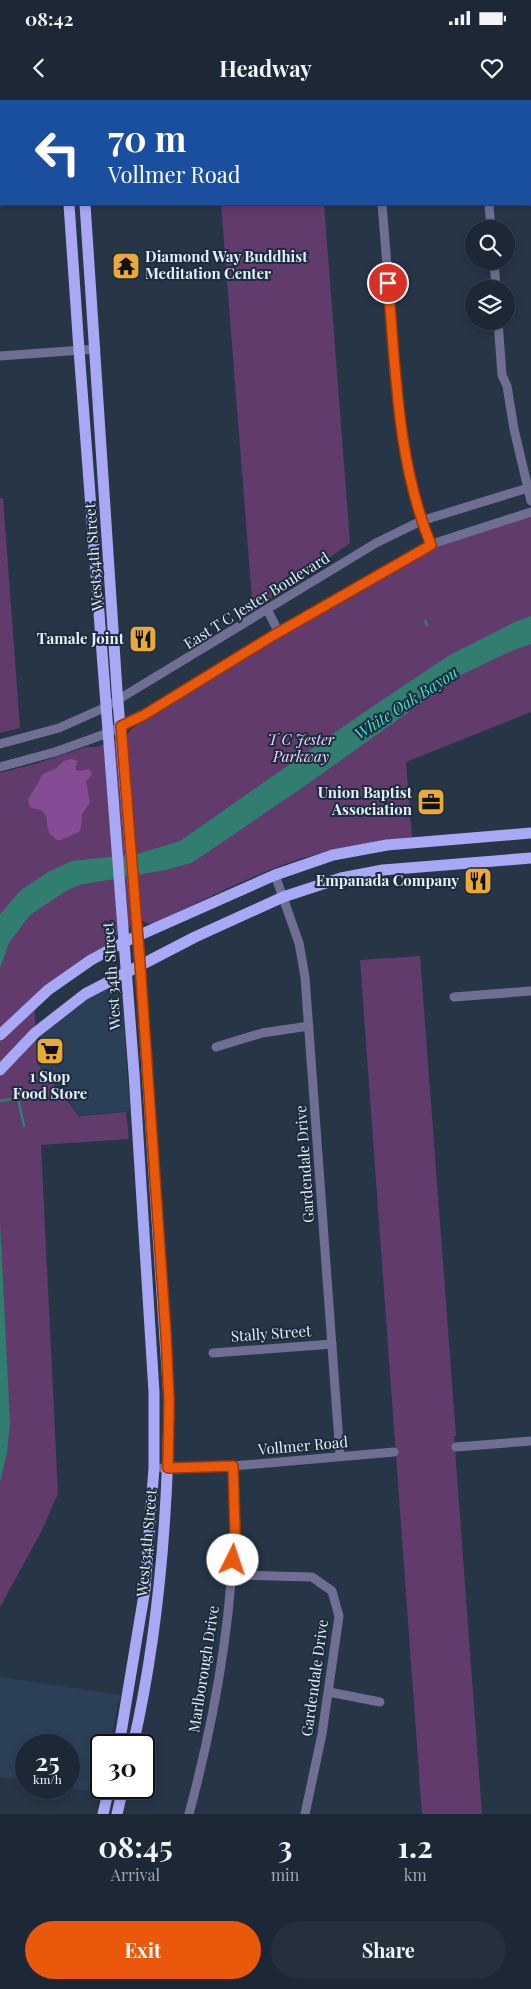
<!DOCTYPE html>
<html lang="en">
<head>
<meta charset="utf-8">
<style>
	:root { --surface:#1c2835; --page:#25303d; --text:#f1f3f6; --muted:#a0a6ad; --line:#3a4450; --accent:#ea580c }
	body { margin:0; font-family:"Playfair Display",serif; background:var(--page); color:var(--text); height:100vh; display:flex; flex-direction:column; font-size:19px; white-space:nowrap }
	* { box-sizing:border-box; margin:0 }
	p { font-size:16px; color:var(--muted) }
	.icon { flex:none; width:28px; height:28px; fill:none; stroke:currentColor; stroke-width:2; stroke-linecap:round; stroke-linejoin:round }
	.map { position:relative; height:1714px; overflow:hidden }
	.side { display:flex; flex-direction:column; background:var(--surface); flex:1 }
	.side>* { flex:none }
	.banner { position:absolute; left:0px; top:0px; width:531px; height:105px; box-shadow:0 2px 8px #0003,0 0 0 1px var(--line); background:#1a4fa0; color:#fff; overflow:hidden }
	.buttons { position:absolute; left:465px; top:120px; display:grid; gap:10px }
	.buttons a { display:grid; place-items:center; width:50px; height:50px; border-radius:50%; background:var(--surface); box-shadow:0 2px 8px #0003,0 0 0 1px var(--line); font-size:25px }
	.speed { position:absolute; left:15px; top:1634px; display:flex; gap:10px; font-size:25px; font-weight:700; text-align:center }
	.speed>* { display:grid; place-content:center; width:65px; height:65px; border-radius:50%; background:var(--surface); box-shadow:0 2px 8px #0003,0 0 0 1px var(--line); line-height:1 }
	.speed small { font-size:12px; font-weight:400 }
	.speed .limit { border:2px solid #111; border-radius:8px; background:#fff; color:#111 }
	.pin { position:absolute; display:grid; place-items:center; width:42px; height:42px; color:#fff; margin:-21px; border:2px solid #fff; border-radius:50%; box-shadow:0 1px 5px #0007 }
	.me { position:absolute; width:55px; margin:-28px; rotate:4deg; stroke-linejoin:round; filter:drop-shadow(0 0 4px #0008) }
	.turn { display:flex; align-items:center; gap:18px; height:105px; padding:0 25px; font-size:22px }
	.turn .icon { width:65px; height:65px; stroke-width:2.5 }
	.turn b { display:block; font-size:35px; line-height:42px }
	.eta { display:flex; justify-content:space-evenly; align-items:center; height:85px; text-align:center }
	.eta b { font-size:30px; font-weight:700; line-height:35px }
	.primary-button { display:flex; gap:10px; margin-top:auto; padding:10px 25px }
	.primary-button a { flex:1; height:58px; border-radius:30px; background:var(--accent); color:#fff; font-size:20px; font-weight:700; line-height:58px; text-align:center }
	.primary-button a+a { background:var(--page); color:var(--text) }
	.status { display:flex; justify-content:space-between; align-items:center; height:35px; padding:0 25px; background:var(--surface); direction:ltr }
	.status svg { height:14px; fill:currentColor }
	header { display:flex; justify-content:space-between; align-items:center; height:65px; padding:0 25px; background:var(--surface); font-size:22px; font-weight:700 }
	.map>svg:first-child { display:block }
	.built { fill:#2b4057 }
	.green { fill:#613b6b }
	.forest { fill:#854b94 }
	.water { fill:#317d70 }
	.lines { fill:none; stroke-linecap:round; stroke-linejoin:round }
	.stream { stroke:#317d70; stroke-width:2.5 }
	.minor { stroke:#6f6f94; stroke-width:9 }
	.major { stroke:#a9a8f4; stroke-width:11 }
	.route-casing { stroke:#983908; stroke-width:12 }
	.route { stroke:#ea580c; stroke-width:9 }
	.labels { text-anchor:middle; stroke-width:4; stroke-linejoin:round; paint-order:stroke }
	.poi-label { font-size:15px; font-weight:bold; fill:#e4eef9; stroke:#1c2c3d; text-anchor:end }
	.street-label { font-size:15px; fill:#e4eef9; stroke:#1c2c3d }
	.park-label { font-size:15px; font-style:italic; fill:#f4d4fc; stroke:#1c2c3d }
	.water-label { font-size:16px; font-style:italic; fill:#47dac4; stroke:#1c2c3d }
</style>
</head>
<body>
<div class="status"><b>08:42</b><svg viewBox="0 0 49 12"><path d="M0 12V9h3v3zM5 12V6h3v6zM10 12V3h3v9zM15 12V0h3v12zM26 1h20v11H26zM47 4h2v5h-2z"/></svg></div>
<header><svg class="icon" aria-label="back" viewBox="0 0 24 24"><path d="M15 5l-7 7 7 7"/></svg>Headway<svg class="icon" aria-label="heart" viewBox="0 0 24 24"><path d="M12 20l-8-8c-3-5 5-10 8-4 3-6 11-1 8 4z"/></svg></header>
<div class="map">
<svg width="531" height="1714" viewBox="0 0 531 1714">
	<rect width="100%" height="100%" fill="#263647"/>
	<!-- built -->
	<g class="built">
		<polygon points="114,885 121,890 130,1011 79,1015 37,964 36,938 78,905 101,889"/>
		<polygon points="0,1577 120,1595 109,1645 101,1645 101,1678 98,1692 66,1688 69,1688 69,1645 26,1645 26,1681 0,1677"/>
	</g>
	<!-- green -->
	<g class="green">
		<polygon points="221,104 324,104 350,443 253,512"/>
		<polygon points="0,398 3,398 20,628 0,633"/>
		<path d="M 531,416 L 531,612 L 406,662 L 412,737 C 375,742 339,747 303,758 C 251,775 202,801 153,824 L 146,823 L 142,820 L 117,834 L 115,841 L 34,896 L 37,964 L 79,1016 L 126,1012 L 129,1039 L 41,1045 L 58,1394 L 41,1432 L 0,1507 L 0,673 L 38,663 L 86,647 L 97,647 L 127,635 L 131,629 L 372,480 L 439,446 Z"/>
		<polygon points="420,856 456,1336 454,1336 482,1714 422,1714 360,860"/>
	</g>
	<!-- forest -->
	<path class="forest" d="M 71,659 L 78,661 L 75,667 L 76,670 L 80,671 L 88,669 L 92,672 L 91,676 L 86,681 L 90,703 L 82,714 L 81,728 L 79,732 L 61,740 L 57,740 C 41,730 52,719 42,711 C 39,709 34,709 30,707 L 28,700 L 43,674 L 55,669 L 64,661 Z"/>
	<!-- water -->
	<g class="water">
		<polygon points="531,516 531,544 511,551 459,576 302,688 199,758 191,763 166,770 79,785 66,791 30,815 9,843 0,868 0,814 21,790 48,772 72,761 137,754 180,741 360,615 448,556 515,522"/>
		<polygon points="0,1122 10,1323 7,1353 0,1382"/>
	</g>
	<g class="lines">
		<!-- stream -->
		<g class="stream">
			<polyline points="425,521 427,525"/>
			<polyline points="0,1001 18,998 24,1026"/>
		</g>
		<!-- minor -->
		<g class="minor">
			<polyline points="374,0 374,1"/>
			<polyline points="481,0 481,1"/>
			<polyline points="530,50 531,50"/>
			<path d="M 382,104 C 386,153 390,202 394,252 C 400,318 405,383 431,445"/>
			<polyline points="489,104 491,129"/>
			<polyline points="494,161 496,189"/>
			<polyline points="498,221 502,275 507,286 514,329 531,401"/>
			<polyline points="0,256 96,249"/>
			<polyline points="268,511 279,533"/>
			<polyline points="0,644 59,628 106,607 376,443 421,421 531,387"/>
			<polyline points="0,667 55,652 108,633 144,615 274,535 435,443 531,412"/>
			<polyline points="275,775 299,843 305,877 340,1356"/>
			<polyline points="454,897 531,891"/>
			<polyline points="216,947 262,933 309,926"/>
			<polyline points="213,1253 332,1244"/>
			<polyline points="456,1347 531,1341"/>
			<polyline points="162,1368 179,1369 233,1366 394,1352"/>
			<polyline points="231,1475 312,1477 332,1491 339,1516 322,1634 305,1714"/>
			<polyline points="329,1592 380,1602"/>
			<path d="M 189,1714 C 219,1602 239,1482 233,1366"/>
		</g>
		<!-- major -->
		<g class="major">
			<polyline points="62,0 62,1"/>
			<polyline points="77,0 77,1"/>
			<polyline points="69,104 79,250 134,973 154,1292 154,1368 145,1489 119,1645"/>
			<path d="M 85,104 L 117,590 L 140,864 L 169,1300 C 168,1416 159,1532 133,1645"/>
			<polyline points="0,935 48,890 91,860 124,842 275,775 333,755 387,745 531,733"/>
			<polyline points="0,970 35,933 85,894 195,837 283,797 341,778 383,770 531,758"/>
			<polyline points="103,1714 109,1688"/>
			<polyline points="117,1714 123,1688"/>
		</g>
	</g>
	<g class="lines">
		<defs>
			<path id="route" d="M 233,1460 L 235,1430 L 233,1366 L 168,1368 L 169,1300 L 166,1235 L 140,864 L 121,626 L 144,615 L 274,535 L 431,445 C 397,362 396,271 388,183"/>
		</defs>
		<!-- route casing -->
		<use href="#route" class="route-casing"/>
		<!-- route -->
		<use href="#route" class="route"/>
	</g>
	<!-- icons -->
	<defs>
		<symbol id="temple-square" viewBox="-11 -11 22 22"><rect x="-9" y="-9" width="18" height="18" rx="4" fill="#eaaa38" stroke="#1c2c3d"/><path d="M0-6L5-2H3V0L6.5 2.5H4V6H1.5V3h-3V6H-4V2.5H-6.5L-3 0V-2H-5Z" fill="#111"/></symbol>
		<symbol id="restaurant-square" viewBox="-11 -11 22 22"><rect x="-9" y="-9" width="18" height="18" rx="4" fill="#eaaa38" stroke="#1c2c3d"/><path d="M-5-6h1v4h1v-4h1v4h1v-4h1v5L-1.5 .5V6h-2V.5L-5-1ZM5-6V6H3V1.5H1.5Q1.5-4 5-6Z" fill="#111"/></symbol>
		<symbol id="office-square" viewBox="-11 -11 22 22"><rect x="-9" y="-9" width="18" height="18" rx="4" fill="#eaaa38" stroke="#1c2c3d"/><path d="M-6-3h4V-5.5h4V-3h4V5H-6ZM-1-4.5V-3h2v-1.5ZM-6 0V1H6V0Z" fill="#111"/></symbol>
		<symbol id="supermarket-square" viewBox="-11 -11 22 22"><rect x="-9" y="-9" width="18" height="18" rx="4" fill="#eaaa38" stroke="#1c2c3d"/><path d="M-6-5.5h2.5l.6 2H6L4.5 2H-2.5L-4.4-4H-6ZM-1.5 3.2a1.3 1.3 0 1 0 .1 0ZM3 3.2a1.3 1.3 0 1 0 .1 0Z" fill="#111"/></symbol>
	</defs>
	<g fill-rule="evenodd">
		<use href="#temple-square" x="110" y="150" width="32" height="32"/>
		<use href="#restaurant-square" x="127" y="523" width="32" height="32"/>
		<use href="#office-square" x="415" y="686" width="32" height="32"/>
		<use href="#restaurant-square" x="462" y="765" width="32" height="32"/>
		<use href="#supermarket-square" x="34" y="935" width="32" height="32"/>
	</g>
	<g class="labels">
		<!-- poi labels -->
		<g class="poi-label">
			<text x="145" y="162" text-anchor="start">Diamond Way Buddhist<tspan x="145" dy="17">Meditation Center</tspan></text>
			<text x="124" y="544">Tamale Joint</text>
			<text x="412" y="698">Union Baptist<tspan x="412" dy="17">Association</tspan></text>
			<text x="459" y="786">Empanada Company</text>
			<text x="50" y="982" text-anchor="middle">1 Stop<tspan x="50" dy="17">Food Store</tspan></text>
		</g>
		<!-- street labels -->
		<g class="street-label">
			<text transform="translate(94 457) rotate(-94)" y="5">West 34th Street</text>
			<text transform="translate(257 501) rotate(-32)" y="5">East T C Jester Boulevard</text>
			<text transform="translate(112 876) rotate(-94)" y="5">West 34th Street</text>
			<text transform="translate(305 1064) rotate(-94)" y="5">Gardendale Drive</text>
			<text transform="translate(271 1234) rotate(-4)" y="5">Stally Street</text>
			<text transform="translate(303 1346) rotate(-5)" y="5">Vollmer Road</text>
			<text transform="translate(147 1443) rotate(-85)" y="5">West 34th Street</text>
			<text transform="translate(204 1569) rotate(-81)" y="5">Marlborough Drive</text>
			<text transform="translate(315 1578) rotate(-82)" y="5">Gardendale Drive</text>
		</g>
		<!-- park labels -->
		<g class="park-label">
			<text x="301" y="645">T C Jester<tspan x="301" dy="17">Parkway</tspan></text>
		</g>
		<!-- water labels -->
		<g class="water-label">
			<text transform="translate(406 603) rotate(-33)" y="6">White Oak Bayou</text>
		</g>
	</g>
</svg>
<div class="buttons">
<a><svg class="icon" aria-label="search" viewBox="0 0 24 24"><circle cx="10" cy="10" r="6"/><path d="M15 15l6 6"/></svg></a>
<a><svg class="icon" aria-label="layers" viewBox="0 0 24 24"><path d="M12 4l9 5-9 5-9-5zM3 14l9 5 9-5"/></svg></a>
</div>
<div class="speed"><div>25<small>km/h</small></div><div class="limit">30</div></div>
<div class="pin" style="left:388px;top:183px;background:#d93025"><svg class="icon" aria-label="arrive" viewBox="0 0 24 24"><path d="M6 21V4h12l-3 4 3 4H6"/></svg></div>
<svg class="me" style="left:233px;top:1460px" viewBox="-20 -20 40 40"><circle r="19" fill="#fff"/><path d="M0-13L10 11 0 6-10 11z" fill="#ea580c"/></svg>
<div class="banner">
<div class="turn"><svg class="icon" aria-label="left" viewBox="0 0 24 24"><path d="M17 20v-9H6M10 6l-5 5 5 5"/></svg><div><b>70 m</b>Vollmer Road</div></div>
</div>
</div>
<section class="side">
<div class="eta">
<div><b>08:45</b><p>Arrival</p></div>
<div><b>3</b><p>min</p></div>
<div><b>1.2</b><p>km</p></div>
</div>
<div class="primary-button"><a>Exit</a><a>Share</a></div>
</section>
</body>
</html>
